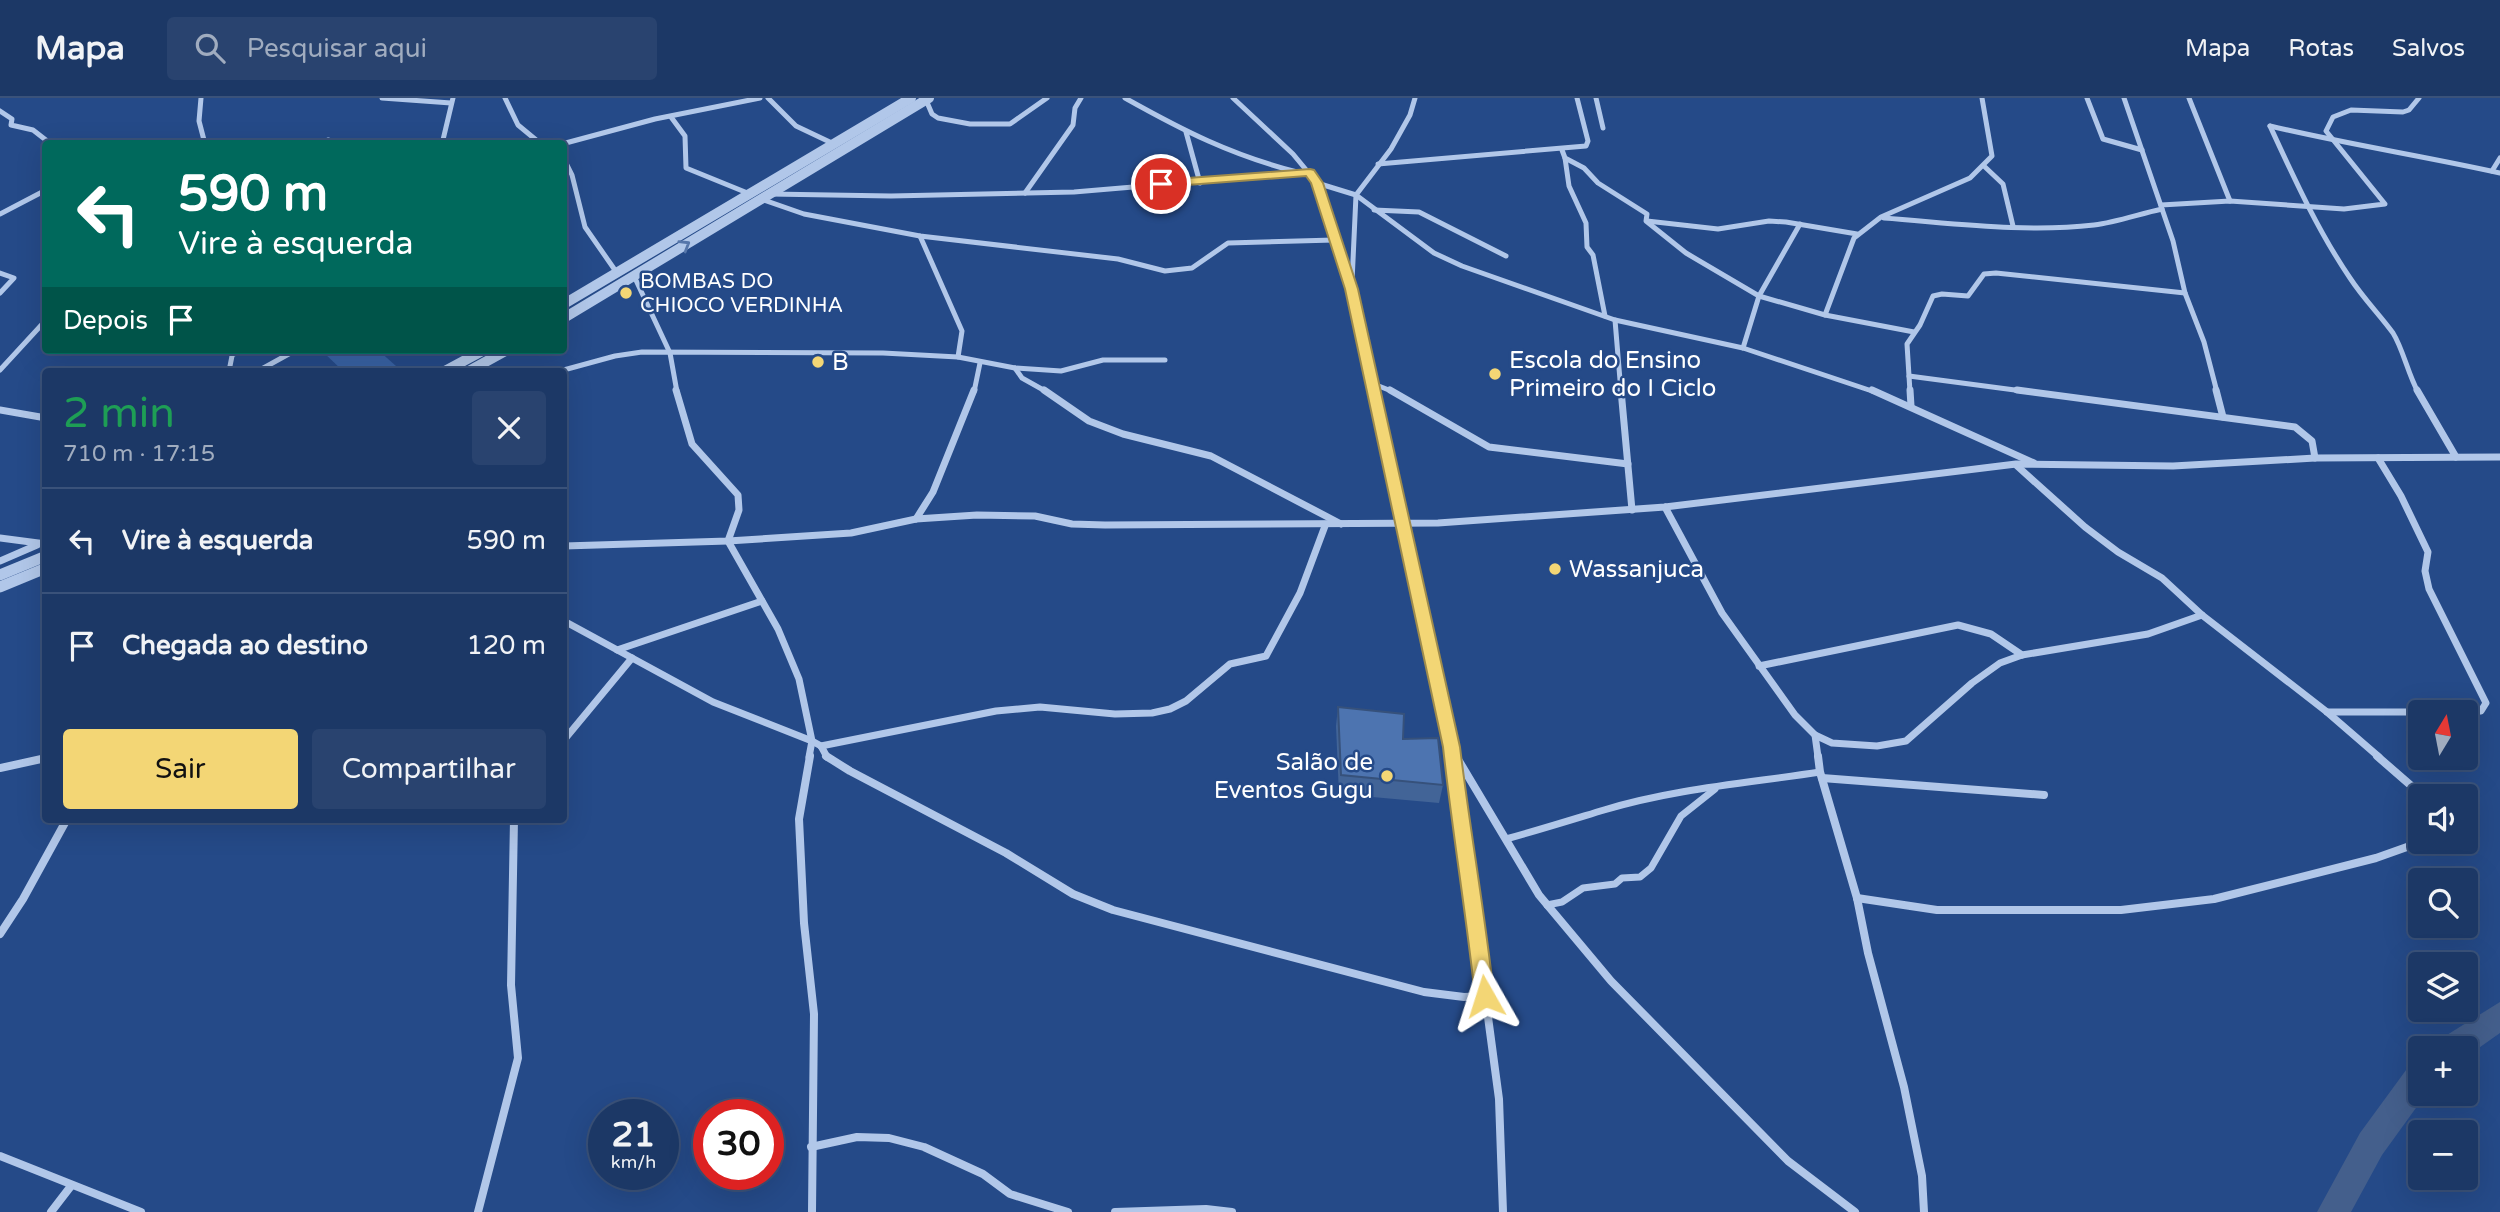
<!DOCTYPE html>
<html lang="pt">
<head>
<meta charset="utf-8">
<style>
	:root { --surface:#1c3866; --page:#29436f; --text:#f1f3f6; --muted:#a0acbf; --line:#3a527a; --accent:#f3d675 }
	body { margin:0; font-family:"Varela Round",sans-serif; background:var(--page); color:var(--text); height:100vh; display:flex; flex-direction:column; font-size:26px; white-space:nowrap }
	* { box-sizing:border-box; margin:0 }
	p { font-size:23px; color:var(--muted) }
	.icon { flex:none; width:38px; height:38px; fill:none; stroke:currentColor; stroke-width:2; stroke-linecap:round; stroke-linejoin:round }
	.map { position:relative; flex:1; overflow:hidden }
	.details { position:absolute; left:42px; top:270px; width:525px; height:455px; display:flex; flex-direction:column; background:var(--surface); border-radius:7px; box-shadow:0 7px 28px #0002,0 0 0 2px var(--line) }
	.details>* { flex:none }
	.hud { position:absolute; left:42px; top:42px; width:525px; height:214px; border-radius:7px; box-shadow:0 7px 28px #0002,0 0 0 2px var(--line); background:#00695c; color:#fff; overflow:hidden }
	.needle { width:46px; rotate:10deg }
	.fabs { position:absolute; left:2408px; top:602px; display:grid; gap:14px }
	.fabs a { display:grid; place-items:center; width:70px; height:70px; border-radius:7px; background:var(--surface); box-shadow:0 7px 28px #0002,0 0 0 2px var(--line); font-size:35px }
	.speed { position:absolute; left:588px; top:1001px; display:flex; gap:14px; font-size:35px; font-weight:700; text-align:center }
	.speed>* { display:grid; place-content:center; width:91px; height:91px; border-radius:50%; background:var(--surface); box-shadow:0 7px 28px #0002,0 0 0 2px var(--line); line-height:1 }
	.speed small { font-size:18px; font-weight:400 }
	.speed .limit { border:10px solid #d22; background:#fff; color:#111 }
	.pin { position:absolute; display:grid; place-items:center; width:60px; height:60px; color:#fff; margin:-30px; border:4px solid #fff; border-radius:50%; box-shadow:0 2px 7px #0007 }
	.me { position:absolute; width:77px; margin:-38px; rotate:354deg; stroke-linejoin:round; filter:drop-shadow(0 0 5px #0008) }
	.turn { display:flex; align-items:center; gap:24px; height:147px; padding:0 21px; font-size:32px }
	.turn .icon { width:91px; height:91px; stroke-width:2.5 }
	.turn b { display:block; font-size:49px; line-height:60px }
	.then { display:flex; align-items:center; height:66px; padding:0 21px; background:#0003; gap:14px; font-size:26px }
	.round { display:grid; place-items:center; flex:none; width:74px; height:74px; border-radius:7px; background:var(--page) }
	.summary { display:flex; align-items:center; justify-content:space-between; height:119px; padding:0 21px }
	h1 { font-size:42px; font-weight:600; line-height:52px; color:#1e9e55 }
	.cta { display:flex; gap:14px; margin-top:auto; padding:14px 21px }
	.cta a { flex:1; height:80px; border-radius:7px; background:var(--accent); color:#111; font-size:28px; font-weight:600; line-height:80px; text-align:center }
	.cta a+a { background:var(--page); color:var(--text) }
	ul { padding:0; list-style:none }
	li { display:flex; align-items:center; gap:21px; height:105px; padding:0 21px; border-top:2px solid var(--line) }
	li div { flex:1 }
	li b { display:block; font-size:26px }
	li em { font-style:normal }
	header { display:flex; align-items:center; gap:42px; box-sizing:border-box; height:98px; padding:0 35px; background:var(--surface); border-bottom:2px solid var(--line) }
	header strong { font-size:33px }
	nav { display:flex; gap:38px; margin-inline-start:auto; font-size:24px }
	.search { width:490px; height:63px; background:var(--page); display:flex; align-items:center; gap:18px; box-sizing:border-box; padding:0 24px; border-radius:7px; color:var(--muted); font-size:26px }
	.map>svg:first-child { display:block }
	.green { fill:#3963a5 }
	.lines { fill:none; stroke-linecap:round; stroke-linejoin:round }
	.river { fill:#445f8c; fill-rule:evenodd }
	.pedestrian { stroke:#b1c7e9; stroke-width:7 }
	.minor-far2 { stroke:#b1c7e9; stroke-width:5 }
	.minor-far1 { stroke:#b1c7e9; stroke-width:7 }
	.minor { stroke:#b1c7e9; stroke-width:8 }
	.tertiary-far1 { stroke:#b1c7e9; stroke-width:10 }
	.tertiary { stroke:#b1c7e9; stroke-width:11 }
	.wall { fill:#426497 }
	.building { fill:#4d74b0; stroke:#36517b; stroke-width:2 }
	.oneway { stroke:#5676aa }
	.route { fill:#f3d675; stroke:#9e8b4c; stroke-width:2 }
	.poi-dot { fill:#f3d675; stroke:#254a88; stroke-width:2.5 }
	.labels { text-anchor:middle; stroke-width:5; stroke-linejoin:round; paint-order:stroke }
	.far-poi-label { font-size:21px; fill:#fff; stroke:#254a88; text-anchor:start }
	.poi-label { font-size:24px; fill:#fff; stroke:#254a88; text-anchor:start }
</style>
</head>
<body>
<header>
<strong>Mapa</strong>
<div class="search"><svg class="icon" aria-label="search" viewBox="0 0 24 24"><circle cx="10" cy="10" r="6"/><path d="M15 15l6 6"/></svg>Pesquisar aqui</div>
<nav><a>Mapa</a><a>Rotas</a><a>Salvos</a></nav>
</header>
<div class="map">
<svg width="2500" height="1114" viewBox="0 0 2500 1114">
	<rect width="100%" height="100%" fill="#254a88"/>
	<!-- green -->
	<polygon class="green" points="325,252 378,252 396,268 386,273 343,273 322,253"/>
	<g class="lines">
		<!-- river -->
		<g class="river">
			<polygon points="2500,904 2500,935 2466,959 2466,950 2438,950 2442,940"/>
			<polygon points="2420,964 2420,996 2426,996 2382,1057 2351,1114 2317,1114 2360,1035 2409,968"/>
		</g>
		<!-- pedestrian -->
		<g class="pedestrian">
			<path d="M 1506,741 C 1539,732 1571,722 1604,712 C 1673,691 1748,685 1820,674"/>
			<polyline points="1547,807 1562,804 1583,790 1615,786 1622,780 1640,779 1651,770 1681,718 1715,691"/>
		</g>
		<!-- minor-far2 -->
		<g class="minor-far2">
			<polyline points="201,0 199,23 205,46"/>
			<polyline points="382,0 451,5"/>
			<polyline points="505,0 518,27 541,46"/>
			<polyline points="768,0 796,28 834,46"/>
			<path d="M 1125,0 C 1184,33 1231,57 1297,74"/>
			<polyline points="1233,0 1293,56 1317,85 1351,191 1373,294"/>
			<polyline points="1596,0 1603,30"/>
			<polyline points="2087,0 2103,41 2142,52"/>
			<polyline points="2124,0 2173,143 2185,195 2204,244 2217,294"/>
			<polyline points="2189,0 2230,103"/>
			<polyline points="926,2 932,16 938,20 970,26 1010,26 1047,0"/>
			<polyline points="0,13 12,21 11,27 33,32 51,46"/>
			<polyline points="671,19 685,38 686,70 750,96"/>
			<path d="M 2270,28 C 2294,80 2318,133 2350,180 C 2363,200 2379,216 2393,235 C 2403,251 2408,276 2418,294"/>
			<path d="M 2270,28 C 2346,46 2423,58 2500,75"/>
			<polyline points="1186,34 1200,85"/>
			<polyline points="328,42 341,46"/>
			<polyline points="442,46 453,0"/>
			<polyline points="562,46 655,21 760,0"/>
			<polyline points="1562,52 1565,60 1584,70 1598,85 1647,116 1646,123 1686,155 1759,198 1825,217 1914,234"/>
			<polyline points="1565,60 1569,88 1586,125 1587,149 1593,157 1605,218"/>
			<polyline points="564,61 572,77 585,129 617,175"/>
			<polyline points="1378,66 1586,48 1588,43 1577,0"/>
			<polyline points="1985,69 2003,86 2013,128"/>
			<polyline points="2492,73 2500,60"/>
			<polyline points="1317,85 1356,97 1434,155 1462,168 1615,222 1743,250 1875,294"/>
			<polyline points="1025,95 1073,27 1075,10 1081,0"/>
			<polyline points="770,96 891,98 1074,94 1310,74"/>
			<polyline points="761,101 804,116 920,138 1118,161 1165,173 1192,170 1228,145 1334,142"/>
			<polyline points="2161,107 2230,103 2344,111 2385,106 2326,33 2333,19 2351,12 2403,14 2409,12 2419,0"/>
			<polyline points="1374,112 1419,114 1506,158"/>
			<polyline points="0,116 46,92"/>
			<path d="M 1884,120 C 1953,125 2024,135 2094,127 C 2117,124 2139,116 2162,111"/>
			<polyline points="1647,123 1718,131 1769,123 1786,124 1857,136"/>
			<polyline points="920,138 962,233 958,259"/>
			<polyline points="0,175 14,180 0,195"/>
			<polyline points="634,178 670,255 677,294"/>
			<polyline points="1352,184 1356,97 1391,51 1410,17 1415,0"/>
			<polyline points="1825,217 1854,140 1881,119 1970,80 1992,58 1982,0"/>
			<polyline points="1615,222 1621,294"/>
			<polyline points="1743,250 1759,198 1800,126"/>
			<polyline points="191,252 234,256"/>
			<polyline points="1015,270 1022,280 1047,294"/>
			<polyline points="0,272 46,222"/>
			<polyline points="229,273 233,253"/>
			<polyline points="258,273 296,252"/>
			<polyline points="560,273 615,258 642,254 883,255 958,259 1015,270 1061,273 1103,262 1165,262"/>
			<polyline points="1909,278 2030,294"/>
			<polyline points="1371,285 1394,294"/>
			<polyline points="974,294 980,265"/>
			<polyline points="1910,294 1907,246 1920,227 1933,198 1942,196 1968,198 1984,176 1996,175 2185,195"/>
		</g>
		<!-- minor-far1 -->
		<g class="minor-far1">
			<polyline points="676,292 692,346 738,397 739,412 728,443 778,531 799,581 812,643 809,659"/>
			<polyline points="1044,292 1089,323 1123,336 1211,358 1341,426"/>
			<polyline points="1373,292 1451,649 1457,659"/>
			<polyline points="1390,292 1489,349 1628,366"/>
			<polyline points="1621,292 1632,412"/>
			<polyline points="1872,292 2034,365"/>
			<polyline points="1910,292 1911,308"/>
			<polyline points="2017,292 2295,329 2312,343 2315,360"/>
			<polyline points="2216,292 2223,319"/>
			<polyline points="2417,292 2456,359"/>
			<polyline points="0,312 46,320"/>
			<polyline points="2378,360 2401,398 2428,454 2425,473 2429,491 2486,605 2481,613 2462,614"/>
			<polyline points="2016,367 2085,429 2118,454 2162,480 2202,517 2327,614 2379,659"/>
			<polyline points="1665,409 1722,515 1795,617 1815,637 1818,659"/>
			<polyline points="916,421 933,394 974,292"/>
			<polyline points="0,440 46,446"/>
			<polyline points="564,448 728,443 851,435 916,421 977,417 1035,418 1072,426 1105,427 1438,425 1665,409 2016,366 2173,368 2315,360 2500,359"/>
			<polyline points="0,463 37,447"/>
			<polyline points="564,523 713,604 812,643 821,648 827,659"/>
			<polyline points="617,552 762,503"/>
			<polyline points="1759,568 1958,527 1991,536 2022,557"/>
			<polyline points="2327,614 2420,614"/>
			<polyline points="1815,637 1832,645 1877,648 1906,643 1972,585 2000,565 2022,557 2148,536 2202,517"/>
			<polyline points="564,642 632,560"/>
			<polyline points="821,648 996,613 1040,609 1115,616 1152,615 1170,611 1186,603 1230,566 1266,558 1300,495 1325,428"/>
			<polyline points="1452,653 1453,659"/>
		</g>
		<!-- minor -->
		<g class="minor">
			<polyline points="810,658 799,721 804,825 814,916 812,1114"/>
			<polyline points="826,658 850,673 1006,755 1073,796 1113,812 1424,894 1464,899 1485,898"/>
			<polyline points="1453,658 1499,1001 1503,1114"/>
			<polyline points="1456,658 1539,797 1611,883 1788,1063 1855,1114"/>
			<polyline points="1818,658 1820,674 1857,800 1868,855 1904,989 1922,1078 1924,1114"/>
			<polyline points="2377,658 2423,698"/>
			<polyline points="0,670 46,660"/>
			<polyline points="1822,680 2044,697"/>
			<polyline points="1857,800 1937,812 2121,812 2214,801 2376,760 2421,744"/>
			<polyline points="0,836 23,801 67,721"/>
			<polyline points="811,1049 857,1039 889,1040 924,1049 983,1076 1010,1096 1068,1114"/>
			<polyline points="0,1058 141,1114"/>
			<polyline points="51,1114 71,1088"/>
			<polyline points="478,1114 518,960 511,887 514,721"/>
			<polyline points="1115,1114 1206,1111 1232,1114"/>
		</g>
		<!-- tertiary-far1 -->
		<g class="tertiary-far1">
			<polyline points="564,206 911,0"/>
			<polyline points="564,220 929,0"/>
			<polyline points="445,273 484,252"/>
			<polyline points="469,273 507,252"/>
		</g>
		<!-- tertiary -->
		<g class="tertiary">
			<polyline points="0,477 46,458"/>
			<polyline points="0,489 46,470"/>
		</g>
	</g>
	<!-- wall -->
	<polygon class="wall" points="1338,609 1443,687 1439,705 1339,696 1336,628"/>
	<!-- building -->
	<polygon class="building" points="1338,609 1404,616 1403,641 1438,640 1443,687 1341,677"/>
	<!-- one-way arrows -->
	<defs><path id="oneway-chevron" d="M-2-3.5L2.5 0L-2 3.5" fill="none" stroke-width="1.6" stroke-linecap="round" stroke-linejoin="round" transform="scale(1.75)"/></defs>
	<use class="oneway" href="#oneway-chevron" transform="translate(685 147) rotate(-31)"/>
	<!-- route -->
	<path class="route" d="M 1310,71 L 1314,72 L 1323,85 L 1358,191 L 1460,649 C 1470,732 1485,815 1494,898 L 1492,904 L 1485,907 L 1478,904 L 1475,898 C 1466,815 1452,732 1443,649 L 1345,191 L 1311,85 L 1306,78 L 1161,89 L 1155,86 L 1161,82 Z"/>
	<!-- markers -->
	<g class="poi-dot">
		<circle cx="626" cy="195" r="7"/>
		<circle cx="818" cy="264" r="7"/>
		<circle cx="1495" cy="276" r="7"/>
		<circle cx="1555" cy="471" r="7"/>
		<circle cx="1387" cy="678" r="7"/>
	</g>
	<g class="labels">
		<!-- far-poi labels -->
		<g class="far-poi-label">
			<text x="640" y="190">BOMBAS DO<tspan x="640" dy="24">CHIOCO VERDINHA</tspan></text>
		</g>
		<!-- poi labels -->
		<g class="poi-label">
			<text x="1509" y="270">Escola do Ensino<tspan x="1509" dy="28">Primeiro do I Ciclo</tspan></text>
			<text x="832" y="272">B</text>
			<text x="1569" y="479">Wassanjuca</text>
			<text x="1373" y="672" text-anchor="end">Salão de<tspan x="1373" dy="28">Eventos Gugu</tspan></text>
		</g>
	</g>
</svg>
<div class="fabs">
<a><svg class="needle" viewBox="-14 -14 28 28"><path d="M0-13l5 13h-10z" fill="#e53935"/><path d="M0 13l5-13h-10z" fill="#a0acbf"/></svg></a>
<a><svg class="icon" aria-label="sound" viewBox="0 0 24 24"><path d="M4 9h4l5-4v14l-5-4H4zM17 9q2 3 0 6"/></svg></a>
<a><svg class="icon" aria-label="search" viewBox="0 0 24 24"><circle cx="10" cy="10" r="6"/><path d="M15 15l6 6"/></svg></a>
<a><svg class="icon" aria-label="layers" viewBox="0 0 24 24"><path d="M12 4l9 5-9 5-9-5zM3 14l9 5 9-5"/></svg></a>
<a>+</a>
<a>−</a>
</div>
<div class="speed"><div>21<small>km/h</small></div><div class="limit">30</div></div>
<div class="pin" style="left:1161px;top:86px;background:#d93025"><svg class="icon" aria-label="arrive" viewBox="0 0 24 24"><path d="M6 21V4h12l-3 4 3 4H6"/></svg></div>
<svg class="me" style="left:1485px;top:898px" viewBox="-20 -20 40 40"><path d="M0-17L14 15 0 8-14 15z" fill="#f3d675" stroke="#fff" stroke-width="4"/></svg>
<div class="hud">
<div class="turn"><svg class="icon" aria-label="left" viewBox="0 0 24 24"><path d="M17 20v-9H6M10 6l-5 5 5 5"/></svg><div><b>590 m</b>Vire à esquerda</div></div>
<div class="then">Depois<svg class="icon" aria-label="arrive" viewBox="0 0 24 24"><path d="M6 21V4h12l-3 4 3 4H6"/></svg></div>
</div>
<section class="details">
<div class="summary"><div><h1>2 min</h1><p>710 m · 17:15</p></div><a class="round"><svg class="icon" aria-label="close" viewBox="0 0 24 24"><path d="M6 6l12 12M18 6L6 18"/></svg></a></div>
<ul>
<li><svg class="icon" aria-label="left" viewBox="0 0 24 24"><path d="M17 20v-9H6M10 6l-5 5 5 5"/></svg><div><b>Vire à esquerda</b></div><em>590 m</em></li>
<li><svg class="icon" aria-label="arrive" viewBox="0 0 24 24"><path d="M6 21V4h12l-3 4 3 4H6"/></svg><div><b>Chegada ao destino</b></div><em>120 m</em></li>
</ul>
<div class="cta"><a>Sair</a><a>Compartilhar</a></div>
</section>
</div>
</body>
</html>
